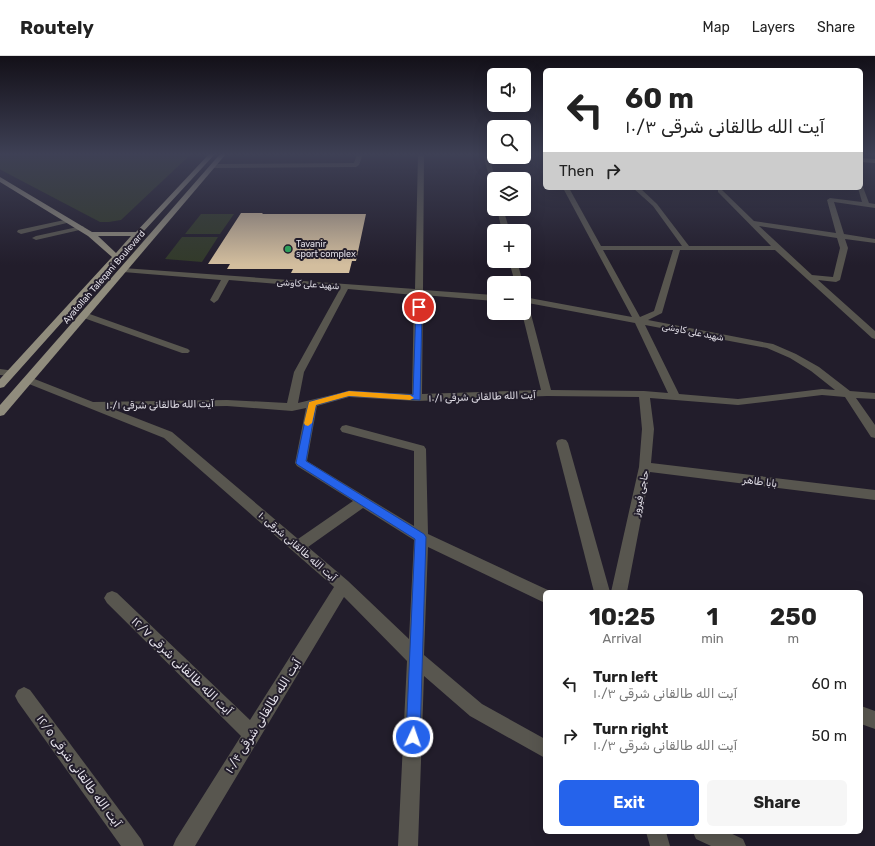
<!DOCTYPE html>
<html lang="en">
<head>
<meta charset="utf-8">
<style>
	:root { --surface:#fff; --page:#f6f6f6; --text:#222; --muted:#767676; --line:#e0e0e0; --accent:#2563eb }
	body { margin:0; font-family:Rubik,"Noto Naskh Arabic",sans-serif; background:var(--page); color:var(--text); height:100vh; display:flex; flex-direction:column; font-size:15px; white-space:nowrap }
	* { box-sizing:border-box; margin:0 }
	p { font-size:13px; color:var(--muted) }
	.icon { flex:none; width:22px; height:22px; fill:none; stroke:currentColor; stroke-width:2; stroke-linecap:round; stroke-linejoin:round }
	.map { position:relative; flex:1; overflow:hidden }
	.sheet { position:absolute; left:543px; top:534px; width:320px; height:244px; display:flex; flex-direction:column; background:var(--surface); border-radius:6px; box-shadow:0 4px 16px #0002 }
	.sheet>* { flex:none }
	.top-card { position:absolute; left:543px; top:12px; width:320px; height:122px; border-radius:6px; box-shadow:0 4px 16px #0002; background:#fff; color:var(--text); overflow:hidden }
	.controls { position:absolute; left:487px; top:12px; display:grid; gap:8px }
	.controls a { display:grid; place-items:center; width:44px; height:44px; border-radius:6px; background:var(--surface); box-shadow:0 4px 16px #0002; font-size:20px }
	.pin { position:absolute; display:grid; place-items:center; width:34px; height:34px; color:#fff; margin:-17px; border:2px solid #fff; border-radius:50%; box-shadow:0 1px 4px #0007 }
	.me { position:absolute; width:44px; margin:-22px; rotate:3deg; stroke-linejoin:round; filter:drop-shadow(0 0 3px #0008) }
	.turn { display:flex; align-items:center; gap:14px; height:84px; padding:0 16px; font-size:18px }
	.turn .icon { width:52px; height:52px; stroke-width:2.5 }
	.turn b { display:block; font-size:28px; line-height:34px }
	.then { display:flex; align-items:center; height:38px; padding:0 16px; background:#0003; gap:8px; font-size:15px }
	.eta { display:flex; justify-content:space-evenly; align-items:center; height:68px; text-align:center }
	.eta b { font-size:24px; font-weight:700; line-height:28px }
	.action { display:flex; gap:8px; margin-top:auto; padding:8px 16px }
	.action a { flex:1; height:46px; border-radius:6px; background:var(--accent); color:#fff; font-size:16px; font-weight:700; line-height:46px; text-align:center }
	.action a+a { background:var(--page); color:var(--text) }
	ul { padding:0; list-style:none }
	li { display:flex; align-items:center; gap:12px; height:52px; padding:0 16px }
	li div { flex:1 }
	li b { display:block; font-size:15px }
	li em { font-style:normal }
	header { display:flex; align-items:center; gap:24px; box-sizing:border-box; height:56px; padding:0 20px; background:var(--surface); border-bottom:1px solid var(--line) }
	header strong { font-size:19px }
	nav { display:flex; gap:22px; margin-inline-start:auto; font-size:14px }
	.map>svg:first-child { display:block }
	.green { fill:#323a29 }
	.building { fill:#d3be9e }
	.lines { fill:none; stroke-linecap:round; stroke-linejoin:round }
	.minor { fill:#58564f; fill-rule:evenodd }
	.major { fill:#908c7d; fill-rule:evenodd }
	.route { fill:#2563eb; stroke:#184099 }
	.slow { fill:#f59e0b }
	.leisure-dot { fill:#2e9e5b; stroke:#221d2b; stroke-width:1.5 }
	.labels { text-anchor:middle; stroke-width:4; stroke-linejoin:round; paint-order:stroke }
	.far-poi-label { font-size:9px; fill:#e3e0e9; stroke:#221d2b; text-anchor:start }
	.far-street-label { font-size:9px; fill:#e3e0e9; stroke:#221d2b }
	.street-label { font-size:10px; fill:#e3e0e9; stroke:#221d2b }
	.near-street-label { font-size:12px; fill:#e3e0e9; stroke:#221d2b }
</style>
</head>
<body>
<header>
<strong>Routely</strong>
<nav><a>Map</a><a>Layers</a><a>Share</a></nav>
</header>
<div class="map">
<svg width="875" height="790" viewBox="0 0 875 790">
	<rect width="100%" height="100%" fill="#221d2b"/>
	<!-- green -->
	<g class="green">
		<polygon points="0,98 191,98 121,164 109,166 100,166 1,114 0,113"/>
		<polygon points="201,158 234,158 220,178 185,178"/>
		<polygon points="182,181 218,181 202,206 165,203"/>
	</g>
	<!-- building -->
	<polygon class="building" points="241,157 263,157 262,158 366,158 356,205 352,205 349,217 291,217 293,213 227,213 230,208 208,208"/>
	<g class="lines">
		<!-- minor -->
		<g class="minor">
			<polygon points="357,98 363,98 359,109 356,111 213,112 210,110 213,108 354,107"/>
			<path d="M 418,98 L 424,98 L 423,234 L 494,239 L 494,245 L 423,239 L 422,338 L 541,334 L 522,257 L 524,257 L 524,241 L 632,261 L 563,132 L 569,132 L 601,190 L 682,190 L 653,150 L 633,132 L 640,132 L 657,148 L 689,190 L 771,190 L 718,136 L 718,134 L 722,134 L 754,165 L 836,177 L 827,144 L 830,142 L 862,146 L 858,132 L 863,131 L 869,147 L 875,148 L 875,152 L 834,146 L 844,178 L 875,183 L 875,187 L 845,183 L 848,192 L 840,224 L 836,226 L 818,224 L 875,275 L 875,283 L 872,282 L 775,194 L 680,194 L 662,257 L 648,264 L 773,288 L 796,298 L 819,311 L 850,335 L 875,337 L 875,343 L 856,342 L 875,369 L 875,382 L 871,381 L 845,341 L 822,339 L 738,349 L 650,342 L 654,373 L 651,407 L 875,434 L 875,444 L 650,416 L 627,536 L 611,536 L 639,411 L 642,373 L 639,341 L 547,340 L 417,345 L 349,341 L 317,350 L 307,405 L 414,470 L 414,395 L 342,376 L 340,373 L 342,370 L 346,369 L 424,390 L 426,393 L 428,478 L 550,535 L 545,536 L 545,547 L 428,491 L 424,599 L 482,648 L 545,683 L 545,702 L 470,660 L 424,620 L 418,790 L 398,790 L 407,605 L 344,541 L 195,790 L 173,790 L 176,783 L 241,680 L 107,547 L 104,542 L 107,537 L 112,535 L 117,537 L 250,664 L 334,531 L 164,382 L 24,326 L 23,324 L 24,322 L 32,322 L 93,346 L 227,344 L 287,347 L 294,316 L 340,233 L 229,224 L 218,244 L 214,247 L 210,244 L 221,224 L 123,216 L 119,214 L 123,212 L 415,233 ZM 759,170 L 837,182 L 840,192 L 833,221 L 812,219 ZM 603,194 L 673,194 L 654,255 L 640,261 ZM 348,233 L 414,239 L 412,338 L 349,335 L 298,347 L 304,316 ZM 528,247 L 635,267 L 668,337 L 644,335 L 551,334 ZM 645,269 L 767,292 L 790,302 L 811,315 L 835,334 L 822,333 L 738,343 L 679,338 ZM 227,350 L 292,355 L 306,352 L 295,407 L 297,410 L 353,445 L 298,483 L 172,376 L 110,352 ZM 363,452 L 414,484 L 409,583 L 348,525 L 308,491 Z"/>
			<polygon points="483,98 489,98 495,123 494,123 494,131 491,129"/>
			<polygon points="497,153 503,153 510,175 502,175"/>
			<polygon points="69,163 72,165 71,166 21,178 17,176 18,174"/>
			<polygon points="82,170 84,171 84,173 36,184 32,182 36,180"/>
			<polygon points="509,205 517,205 523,227 515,227"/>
			<polygon points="84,256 188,293 190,295 188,297 182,297 81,261 80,259 81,257"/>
			<polygon points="0,313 15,315 16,317 11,320 0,319"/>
			<polygon points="562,383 566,384 568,387 610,536 594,536 556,387 558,384"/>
			<polygon points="24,631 30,634 141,783 144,790 121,790 18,646 15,640 18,634"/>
			<polygon points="861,650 875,655 875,673 861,668"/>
			<polygon points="646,776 666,776 670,790 650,790"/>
			<polygon points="693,776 728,776 743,783 746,790 711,790 696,783"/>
		</g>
		<!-- major -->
		<g class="major">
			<path d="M 209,98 L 215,98 L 143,176 L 146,178 L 145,180 L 139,180 L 4,331 L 0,332 L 0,323 L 112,201 L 88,180 L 0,126 L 0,121 L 92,176 L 136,176 ZM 98,180 L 131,180 L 116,197 Z"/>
			<polygon points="220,98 226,98 4,359 0,360 0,349"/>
			<polygon points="861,102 875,103 875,107 861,106"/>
		</g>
	</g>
	<!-- sky -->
	<linearGradient id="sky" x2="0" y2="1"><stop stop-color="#131018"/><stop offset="0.47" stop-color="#3e4055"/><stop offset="1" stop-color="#3e4055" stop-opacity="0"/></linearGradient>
	<rect width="875" height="209" fill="url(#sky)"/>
	<!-- route -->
	<polygon class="route" points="419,249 422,251 420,344 349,340 316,349 306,405 424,478 426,481 420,681 418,686 413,688 408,686 406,681 415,483 298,409 296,407 309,346 349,335 413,339 416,251"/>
	<!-- slow -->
	<polygon class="slow" points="349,335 410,339 414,342 410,344 349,340 316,349 312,367 308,370 305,369 304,367 309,346"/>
	<!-- markers -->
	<circle class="leisure-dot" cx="288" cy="193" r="4"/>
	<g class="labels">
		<!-- far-poi labels -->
		<g class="far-poi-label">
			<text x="296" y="191">Tavanir<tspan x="296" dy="10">sport complex</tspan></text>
		</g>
		<!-- far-street labels -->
		<g class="far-street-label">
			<text transform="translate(104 221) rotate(-49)" y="3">Ayatollah Taleqani Boulevard</text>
			<text transform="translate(308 228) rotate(4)" y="3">شهید علی کاوشی</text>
			<text transform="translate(693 276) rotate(11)" y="3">شهید علی کاوشی</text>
		</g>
		<!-- street labels -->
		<g class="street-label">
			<text transform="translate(482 340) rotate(-2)" y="4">آیت الله طالقانی شرقی ۱۰/۱</text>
			<text transform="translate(160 348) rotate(-1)" y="4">آیت الله طالقانی شرقی ۱۰/۱</text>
			<text transform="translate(760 425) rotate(7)" y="4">بابا طاهر</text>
			<text transform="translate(640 437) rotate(-78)" y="4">حاجی فیروز</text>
			<text transform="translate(298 490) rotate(41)" y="4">آیت الله طالقانی شرقی ۱۰</text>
		</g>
		<!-- near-street labels -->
		<g class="near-street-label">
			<text transform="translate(182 610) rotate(44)" y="4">آیت الله طالقانی شرقی ۱۲/۷</text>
			<text transform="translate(263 660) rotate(-58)" y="4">آیت الله طالقانی شرقی ۱۰/۴</text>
			<text transform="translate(79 715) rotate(54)" y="4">آیت الله طالقانی شرقی ۱۲/۵</text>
		</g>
	</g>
</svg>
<div class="controls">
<a><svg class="icon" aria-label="sound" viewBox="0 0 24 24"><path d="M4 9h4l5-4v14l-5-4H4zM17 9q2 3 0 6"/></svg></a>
<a><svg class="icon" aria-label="search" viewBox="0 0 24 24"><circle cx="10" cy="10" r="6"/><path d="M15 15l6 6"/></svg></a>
<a><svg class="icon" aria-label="layers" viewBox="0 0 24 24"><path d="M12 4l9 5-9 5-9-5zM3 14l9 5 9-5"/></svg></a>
<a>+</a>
<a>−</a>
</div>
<div class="pin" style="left:419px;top:251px;background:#d93025"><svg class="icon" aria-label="arrive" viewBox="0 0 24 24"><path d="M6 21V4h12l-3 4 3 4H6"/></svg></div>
<svg class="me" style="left:413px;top:681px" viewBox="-20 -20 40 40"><circle r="17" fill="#2563eb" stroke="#fff" stroke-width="3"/><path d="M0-11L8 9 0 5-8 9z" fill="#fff"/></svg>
<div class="top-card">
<div class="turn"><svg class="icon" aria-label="left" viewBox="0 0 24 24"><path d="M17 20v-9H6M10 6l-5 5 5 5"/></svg><div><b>60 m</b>آیت الله طالقانی شرقی ۱۰/۳</div></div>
<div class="then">Then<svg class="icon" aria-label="right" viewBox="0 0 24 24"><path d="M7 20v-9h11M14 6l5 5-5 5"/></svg></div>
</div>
<section class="sheet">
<div class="eta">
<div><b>10:25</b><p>Arrival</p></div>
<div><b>1</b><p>min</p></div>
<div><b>250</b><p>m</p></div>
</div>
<ul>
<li><svg class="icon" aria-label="left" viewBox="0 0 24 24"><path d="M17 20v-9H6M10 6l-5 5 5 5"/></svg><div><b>Turn left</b><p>آیت الله طالقانی شرقی ۱۰/۳</p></div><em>60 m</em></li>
<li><svg class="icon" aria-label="right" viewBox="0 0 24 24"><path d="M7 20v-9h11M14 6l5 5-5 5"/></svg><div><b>Turn right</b><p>آیت الله طالقانی شرقی ۱۰/۳</p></div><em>50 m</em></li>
</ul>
<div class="action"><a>Exit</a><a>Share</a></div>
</section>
</div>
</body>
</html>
